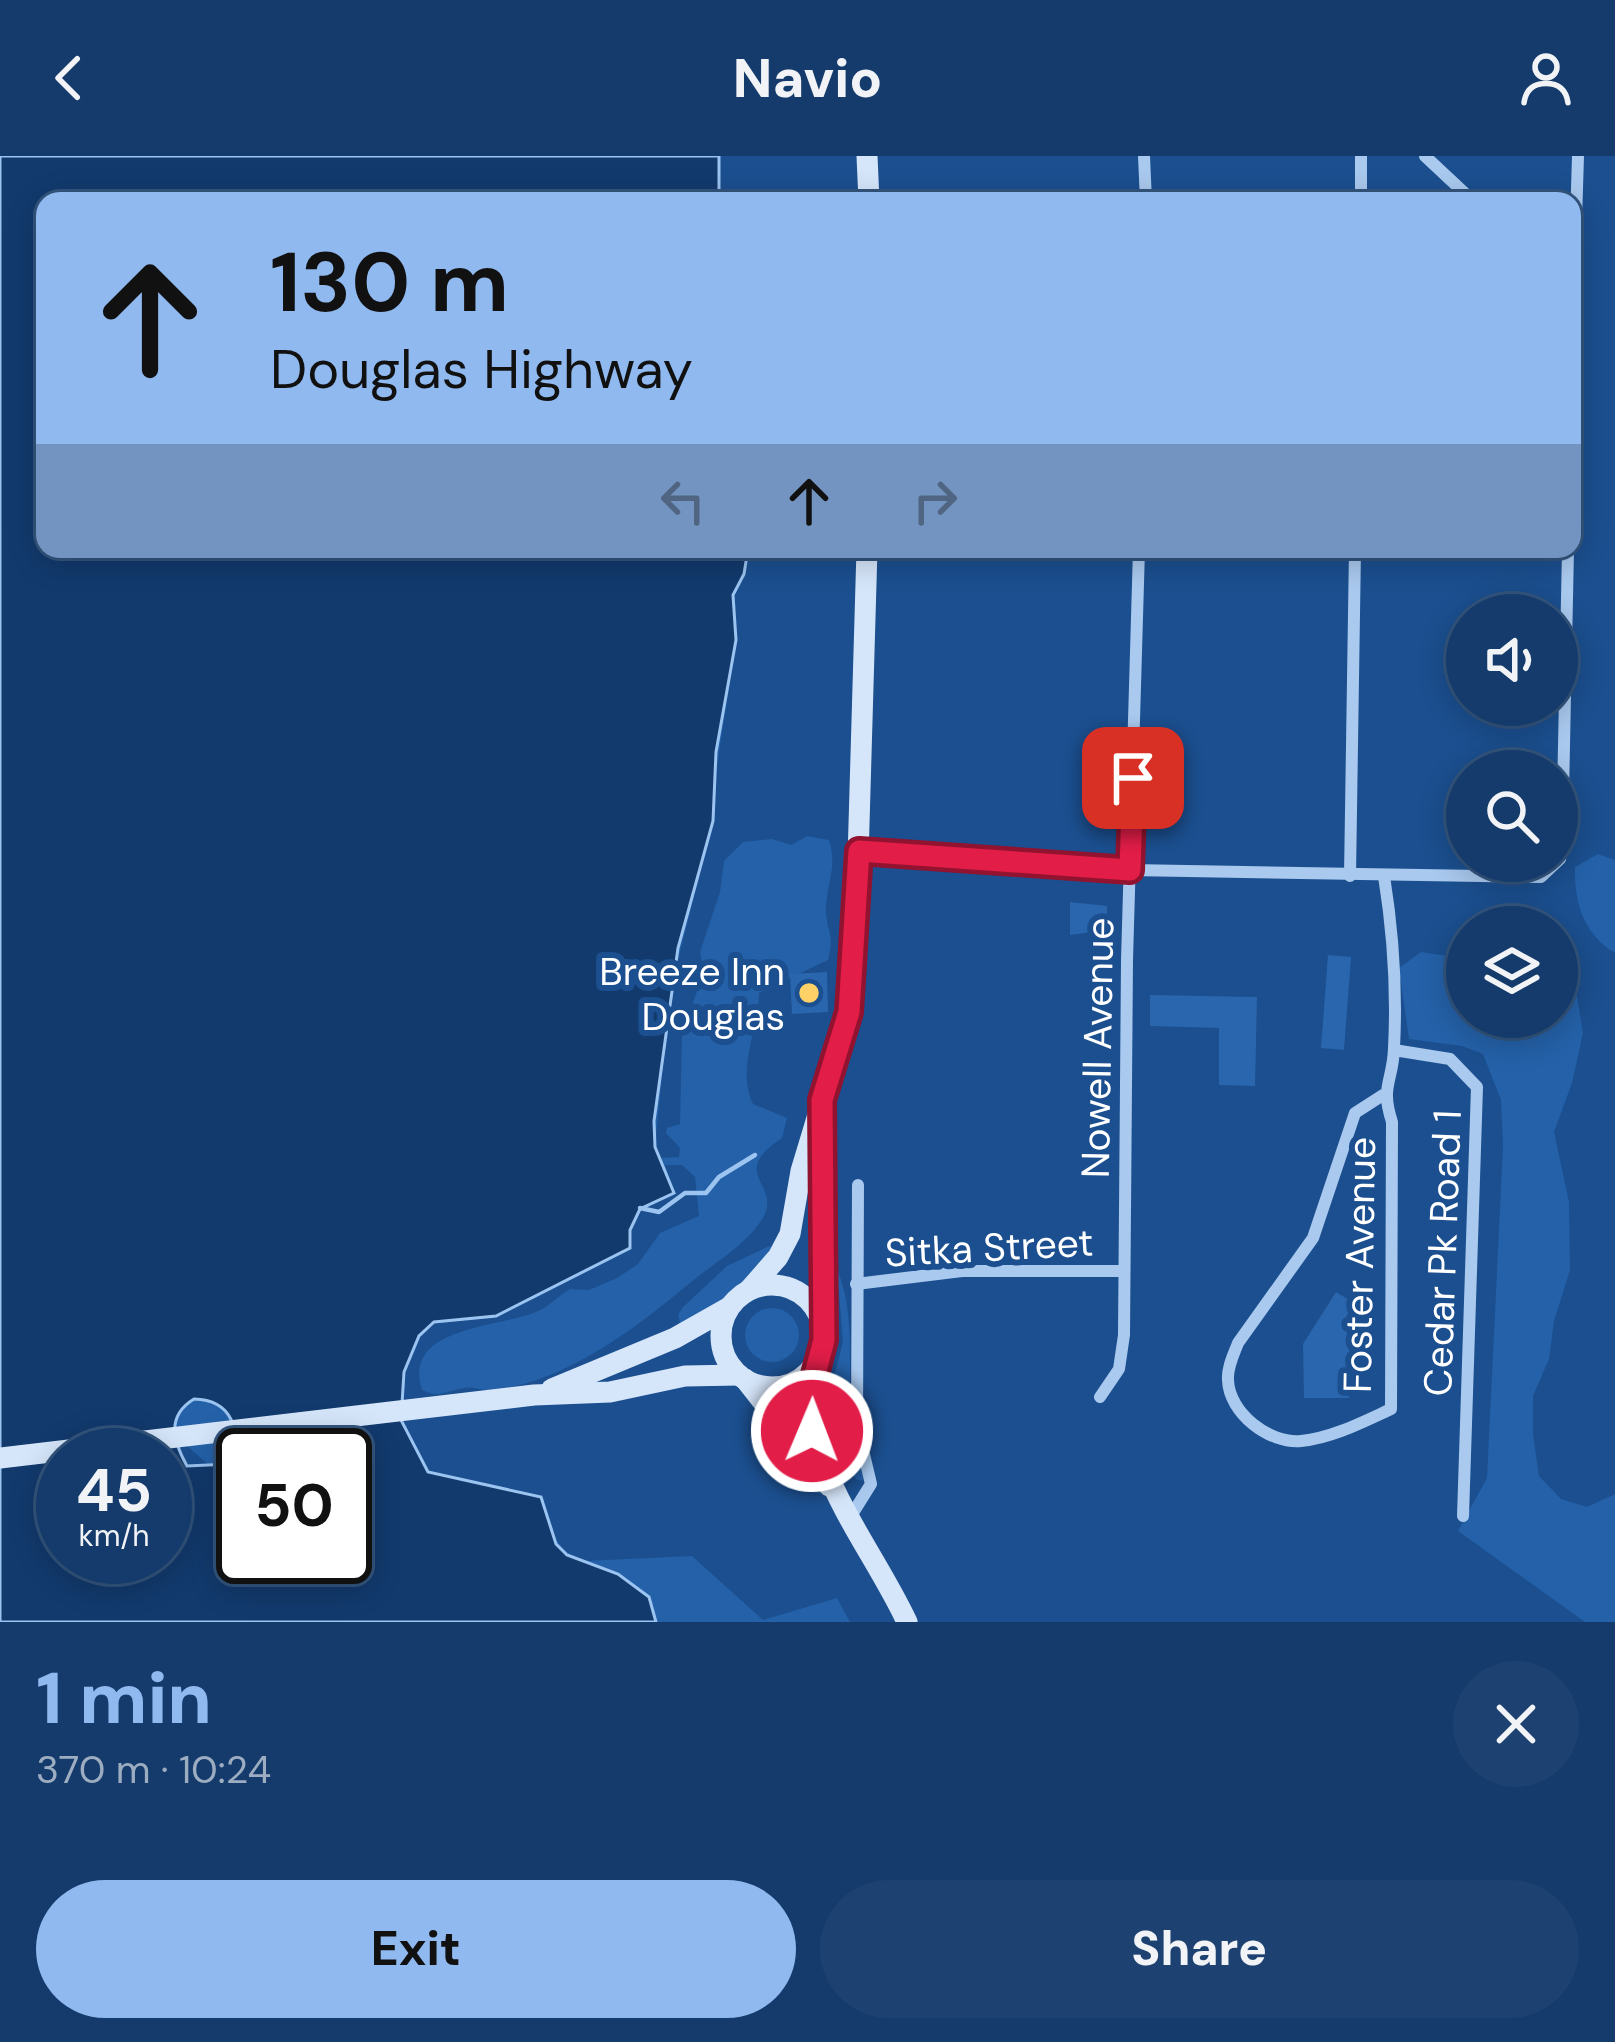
<!DOCTYPE html>
<html lang="en">
<head>
<meta charset="utf-8">
<style>
	:root { --surface:#143b6b; --page:#1d4271; --text:#f1f3f6; --muted:#9dadc1; --line:#33557e; --accent:#90b9f0 }
	body { margin:0; font-family:"DM Sans",sans-serif; background:var(--page); color:var(--text); height:100vh; display:flex; flex-direction:column; font-size:45px; white-space:nowrap }
	* { box-sizing:border-box; margin:0 }
	p { font-size:39px; color:var(--muted) }
	.icon { flex:none; width:66px; height:66px; fill:none; stroke:currentColor; stroke-width:2; stroke-linecap:round; stroke-linejoin:round }
	.map { position:relative; height:1466px; overflow:hidden }
	.panel { display:flex; flex-direction:column; background:var(--surface); flex:1 }
	.panel>* { flex:none }
	.top-card { position:absolute; left:36px; top:36px; width:1545px; height:366px; border-radius:24px; box-shadow:0 6px 30px #0003,0 0 0 3px var(--line); background:#90b9f0; color:#111; overflow:hidden }
	.buttons { position:absolute; left:1446px; top:438px; display:grid; gap:24px }
	.buttons a { display:grid; place-items:center; width:132px; height:132px; border-radius:50%; background:var(--surface); box-shadow:0 6px 30px #0003,0 0 0 3px var(--line); font-size:60px }
	.speed { position:absolute; left:36px; top:1272px; display:flex; gap:24px; font-size:60px; font-weight:700; text-align:center }
	.speed>* { display:grid; place-content:center; width:156px; height:156px; border-radius:50%; background:var(--surface); box-shadow:0 6px 30px #0003,0 0 0 3px var(--line); line-height:1 }
	.speed small { font-size:30px; font-weight:400 }
	.speed .limit { border:6px solid #111; border-radius:18px; background:#fff; color:#111 }
	.pin { position:absolute; display:grid; place-items:center; width:102px; height:102px; color:#fff; margin:-51px; border-radius:24px; box-shadow:0 6px 18px #0006 }
	.me { position:absolute; width:132px; margin:-66px; rotate:1deg; stroke-linejoin:round; filter:drop-shadow(0 0 9px #0008) }
	.turn { display:flex; align-items:center; gap:42px; height:252px; padding:0 36px; font-size:54px }
	.turn .icon { width:156px; height:156px; stroke-width:2.5 }
	.turn b { display:block; font-size:84px; line-height:102px }
	.lanes { display:flex; align-items:center; height:114px; padding:0 36px; background:#0003; justify-content:center; gap:60px; direction:ltr }
	.lanes .off { opacity:.35 }
	.round { display:grid; place-items:center; flex:none; width:126px; height:126px; border-radius:63px; background:var(--page) }
	.overview { display:flex; align-items:center; justify-content:space-between; height:204px; padding:0 36px }
	h1 { font-size:72px; font-weight:800; line-height:90px; color:var(--accent) }
	.action { display:flex; gap:24px; margin-top:auto; padding:24px 36px }
	.action a { flex:1; height:138px; border-radius:72px; background:var(--accent); color:#111; font-size:48px; font-weight:800; line-height:138px; text-align:center }
	.action a+a { background:var(--page); color:var(--text) }
	header { display:flex; justify-content:space-between; align-items:center; height:156px; padding:0 36px; background:var(--surface); font-size:54px; font-weight:800 }
	.map>svg:first-child { display:block }
	.green { fill:#2461a8; fill-rule:evenodd }
	.water { fill:#123a6d; stroke:#9cc4f0; stroke-width:3; fill-rule:evenodd }
	.lines { fill:none; stroke-linecap:round; stroke-linejoin:round }
	.stream { stroke:#9cc4f0; stroke-width:4.5 }
	.building { fill:#2a66ad }
	.minor { stroke:#a9c9ee; stroke-width:12 }
	.secondary { stroke:#d6e6fa; stroke-width:21 }
	.route-casing { stroke:#92132f; stroke-width:30 }
	.route { stroke:#e11d48; stroke-width:21 }
	.poi-dot { fill:#ffd166; stroke:#1b4f8f; stroke-width:4.5 }
	.labels { text-anchor:middle; stroke-width:12; stroke-linejoin:round; paint-order:stroke }
	.poi-label { font-size:39px; fill:#fff; stroke:#1b4f8f; text-anchor:end }
	.street-label { font-size:39px; fill:#fff; stroke:#1b4f8f }
</style>
</head>
<body>
<header><svg class="icon" aria-label="back" viewBox="0 0 24 24"><path d="M15 5l-7 7 7 7"/></svg>Navio<svg class="icon" aria-label="person" viewBox="0 0 24 24"><circle cx="12" cy="8" r="4"/><path d="M4 21q1-7 8-7t8 7"/></svg></header>
<div class="map">
<svg width="1615" height="1466" viewBox="0 0 1615 1466">
	<rect width="100%" height="100%" fill="#1b4f8f"/>
	<!-- green -->
	<g class="green">
		<path d="M 733,439 L 736,484 L 712,643 L 713,665 L 670,836 L 655,991 L 661,1002 L 679,1001 L 680,992 L 666,977 L 667,972 L 680,968 L 682,877 L 704,816 L 700,796 L 720,736 L 724,705 L 743,686 L 772,683 L 791,689 L 807,680 L 829,684 C 838,712 826,727 826,755 C 827,778 835,776 828,804 L 759,837 C 759,873 736,912 753,948 L 787,962 L 782,982 C 725,1020 786,1028 761,1065 C 743,1092 709,1110 685,1131 C 634,1174 562,1227 493,1234 C 484,1235 474,1231 465,1232 C 448,1234 439,1243 422,1234 C 401,1168 506,1172 540,1154 C 550,1149 560,1139 570,1133 L 589,1134 L 617,1122 L 638,1108 L 660,1077 L 699,1060 L 695,1021 L 682,1009 L 665,1009 L 674,1037 L 640,1053 L 630,1074 L 630,1092 L 496,1160 L 435,1166 L 419,1180 L 404,1216 L 402,1268 L 428,1316 L 541,1341 C 550,1370 553,1394 584,1405 L 692,1400 L 763,1464 L 837,1442 L 850,1466 L 227,1466 L 227,1325 L 152,1259 ZM 243,1299 L 345,1299 L 345,1401 L 243,1401 Z"/>
		<path d="M 1598,698 L 1615,704 L 1615,797 C 1584,779 1574,747 1575,711 Z"/>
		<polygon points="1557,773 1575,829 1583,877 1572,927 1554,976 1569,1046 1570,1114 1554,1165 1549,1203 1533,1240 1533,1279 1539,1320 1561,1343 1587,1351 1615,1338 1615,1466 1585,1466 1458,1375 1487,1322 1503,991 1501,944 1483,898 1462,890 1409,883 1399,812 1421,796 1467,803 1467,861 1557,861"/>
		<polygon points="769,1090 777,1094 744,1130 687,1175 682,1174 678,1159 683,1151 727,1110"/>
		<path d="M 837,1113 C 864,1177 835,1253 866,1317 L 862,1325 L 856,1323 L 836,1293 L 826,1250 L 843,1186 Z"/>
		<circle cx="772" cy="1179" r="27"/>
	</g>
	<!-- water -->
	<path class="water" d="M 0,0 L 719,0 L 719,45 L 45,45 L 45,393 L 748,393 L 744,418 L 733,439 L 736,484 L 716,596 L 713,665 L 678,792 L 654,965 L 655,991 L 674,1037 L 640,1053 L 630,1074 L 630,1092 L 496,1160 L 434,1166 L 419,1180 L 404,1216 L 401,1264 L 428,1316 L 541,1341 L 556,1388 L 567,1399 L 618,1418 L 649,1441 L 656,1466 L 0,1466 ZM 194,1243 C 232,1244 243,1275 229,1308 L 187,1310 C 173,1285 166,1260 194,1243 ZM 63,1299 L 165,1299 L 165,1401 L 63,1401 ZM 243,1299 L 345,1299 L 345,1401 L 243,1401 Z"/>
	<g class="lines">
		<!-- stream -->
		<polyline class="stream" points="640,1052 659,1056 685,1037 706,1037 719,1021 755,999"/>
	</g>
	<!-- building -->
	<g class="building">
		<polygon points="1070,746 1107,750 1107,774 1070,779"/>
		<polygon points="1328,799 1351,801 1344,894 1321,892"/>
		<polygon points="827,816 828,856 792,858 790,818"/>
		<polygon points="1150,839 1257,841 1255,930 1219,929 1219,872 1150,870"/>
		<polygon points="1336,1136 1374,1159 1348,1200 1349,1242 1304,1242 1303,1188"/>
	</g>
	<g class="lines">
		<!-- minor -->
		<g class="minor">
			<polyline points="1144,0 1146,45"/>
			<polyline points="1425,0 1473,45"/>
			<polyline points="1361,45 1361,0"/>
			<polyline points="1572,196 1578,0"/>
			<polyline points="859,695 1130,714 1541,721 1560,703 1562,688 1568,393"/>
			<polyline points="1350,720 1355,393"/>
			<polyline points="1394,894 1450,903 1477,931 1463,1360"/>
			<path d="M 1383,939 L 1355,957 L 1313,1082 L 1238,1187 C 1234,1198 1227,1211 1228,1224 C 1229,1257 1269,1288 1301,1285 C 1332,1282 1363,1266 1391,1253 L 1392,966 C 1380,929 1393,926 1394,892 C 1397,834 1393,776 1384,720"/>
			<polyline points="856,1128 962,1115 1124,1115"/>
			<polyline points="1100,1241 1119,1213 1124,1179 1127,804 1139,393"/>
			<polyline points="851,1360 871,1328 857,1269 858,1029"/>
		</g>
		<!-- secondary -->
		<g class="secondary">
			<polyline points="867,0 869,45"/>
			<polyline points="822,972 822,1163"/>
			<circle cx="772" cy="1180" r="51"/>
			<polyline points="750,1133 778,1101 790,1078 801,1015 849,856 855,806 867,393"/>
			<path d="M 813,1211 C 795,1304 870,1386 907,1466"/>
			<polyline points="745,1223 829,1330"/>
			<polyline points="552,1233 675,1182 728,1152"/>
			<polyline points="0,1302 534,1239 610,1236 685,1220 739,1219"/>
		</g>
	</g>
	<g class="lines">
		<defs>
			<polyline id="route" points="812,1275 808,1245 824,1184 822,944 849,856 859,695 1130,714 1133,622"/>
		</defs>
		<!-- route casing -->
		<use href="#route" class="route-casing"/>
		<!-- route -->
		<use href="#route" class="route"/>
	</g>
	<!-- markers -->
	<circle class="poi-dot" cx="809" cy="837" r="12"/>
	<g class="labels">
		<!-- poi labels -->
		<g class="poi-label">
			<text x="785" y="829">Breeze Inn<tspan x="785" dy="45">Douglas</tspan></text>
		</g>
		<!-- street labels -->
		<g class="street-label">
			<text transform="translate(1097 892) rotate(-89)" y="14">Nowell Avenue</text>
			<text transform="translate(989 1091) rotate(-3)" y="14">Sitka Street</text>
			<text transform="translate(1442 1097) rotate(-88)" y="14">Cedar Pk Road 1</text>
			<text transform="translate(1359 1109) rotate(-89)" y="14">Foster Avenue</text>
		</g>
	</g>
</svg>
<div class="buttons">
<a><svg class="icon" aria-label="sound" viewBox="0 0 24 24"><path d="M4 9h4l5-4v14l-5-4H4zM17 9q2 3 0 6"/></svg></a>
<a><svg class="icon" aria-label="search" viewBox="0 0 24 24"><circle cx="10" cy="10" r="6"/><path d="M15 15l6 6"/></svg></a>
<a><svg class="icon" aria-label="layers" viewBox="0 0 24 24"><path d="M12 4l9 5-9 5-9-5zM3 14l9 5 9-5"/></svg></a>
</div>
<div class="speed"><div>45<small>km/h</small></div><div class="limit">50</div></div>
<div class="pin" style="left:1133px;top:622px;background:#d93025"><svg class="icon" aria-label="arrive" viewBox="0 0 24 24"><path d="M6 21V4h12l-3 4 3 4H6"/></svg></div>
<svg class="me" style="left:812px;top:1275px" viewBox="-20 -20 40 40"><circle r="17" fill="#e11d48" stroke="#fff" stroke-width="3"/><path d="M0-11L8 9 0 5-8 9z" fill="#fff"/></svg>
<div class="top-card">
<div class="turn"><svg class="icon" aria-label="ahead" viewBox="0 0 24 24"><path d="M12 20V5M6 11l6-6 6 6"/></svg><div><b>130 m</b>Douglas Highway</div></div>
<div class="lanes"><svg class="icon off" aria-label="left" viewBox="0 0 24 24"><path d="M17 20v-9H6M10 6l-5 5 5 5"/></svg><svg class="icon" aria-label="ahead" viewBox="0 0 24 24"><path d="M12 20V5M6 11l6-6 6 6"/></svg><svg class="icon off" aria-label="right" viewBox="0 0 24 24"><path d="M7 20v-9h11M14 6l5 5-5 5"/></svg></div>
</div>
</div>
<section class="panel">
<div class="overview"><div><h1>1 min</h1><p>370 m · 10:24</p></div><a class="round"><svg class="icon" aria-label="close" viewBox="0 0 24 24"><path d="M6 6l12 12M18 6L6 18"/></svg></a></div>
<div class="action"><a>Exit</a><a>Share</a></div>
</section>
</body>
</html>
